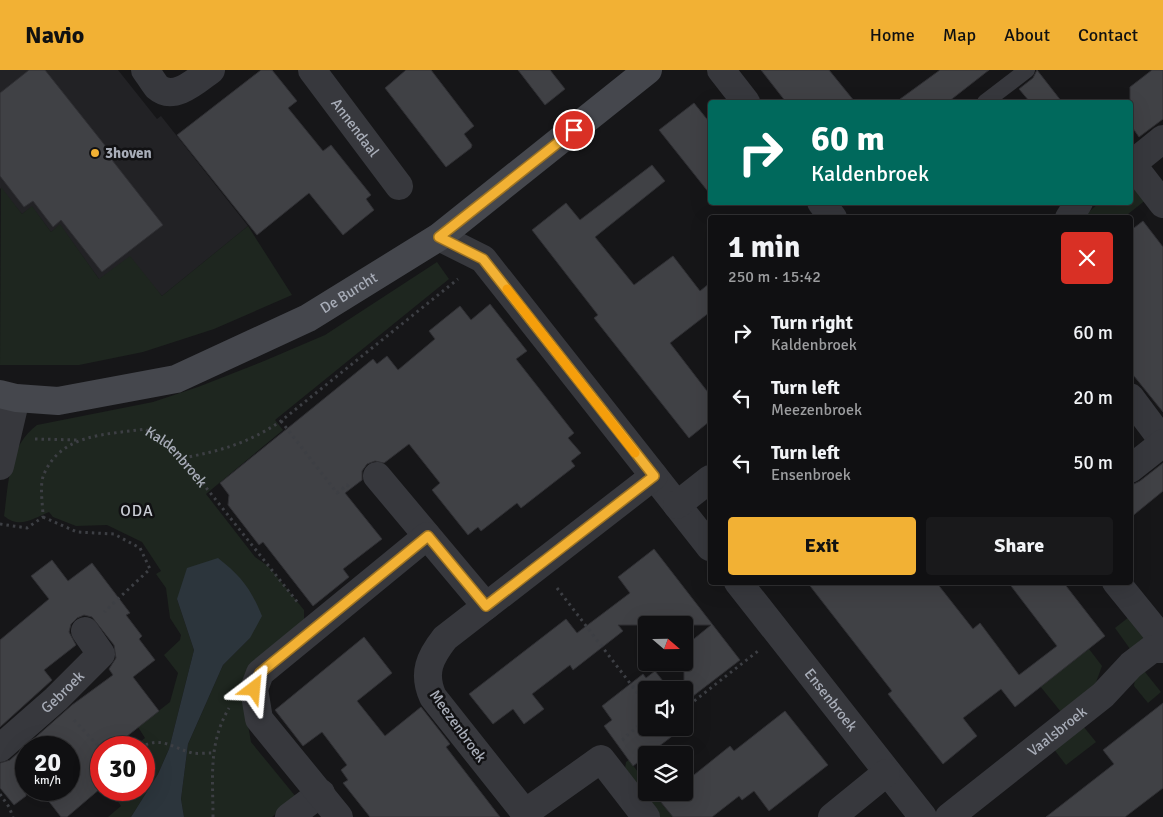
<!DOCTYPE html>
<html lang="en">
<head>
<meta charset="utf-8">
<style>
	:root { --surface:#101012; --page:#19191b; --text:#f1f3f6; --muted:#9c9d9f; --line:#303032; --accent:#f2b134 }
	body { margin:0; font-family:Signika,sans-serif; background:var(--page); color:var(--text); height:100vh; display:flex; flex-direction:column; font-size:19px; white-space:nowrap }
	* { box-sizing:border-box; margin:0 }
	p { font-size:16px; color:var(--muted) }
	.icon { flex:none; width:28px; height:28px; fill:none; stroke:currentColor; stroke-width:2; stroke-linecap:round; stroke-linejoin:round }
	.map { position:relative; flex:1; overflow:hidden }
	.panel { position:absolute; left:708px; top:145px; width:425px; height:370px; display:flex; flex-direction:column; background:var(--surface); border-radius:5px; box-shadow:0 5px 20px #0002,0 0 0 1px var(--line) }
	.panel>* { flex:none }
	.banner { position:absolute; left:708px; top:30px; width:425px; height:105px; border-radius:5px; box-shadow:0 5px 20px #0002,0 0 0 1px var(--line); background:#00695c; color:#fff; overflow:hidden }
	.needle { width:32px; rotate:110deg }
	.fabs { position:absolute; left:638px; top:546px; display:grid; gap:10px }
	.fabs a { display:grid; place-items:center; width:55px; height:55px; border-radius:5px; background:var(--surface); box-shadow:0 5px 20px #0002,0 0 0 1px var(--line); font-size:25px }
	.speed { position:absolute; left:15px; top:666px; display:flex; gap:10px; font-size:25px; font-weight:700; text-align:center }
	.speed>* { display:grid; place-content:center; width:65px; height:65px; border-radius:50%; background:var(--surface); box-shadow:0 5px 20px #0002,0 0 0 1px var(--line); line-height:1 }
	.speed small { font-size:12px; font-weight:400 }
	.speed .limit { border:8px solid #d22; background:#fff; color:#111 }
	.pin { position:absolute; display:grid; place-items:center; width:42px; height:42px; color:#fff; margin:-21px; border:2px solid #fff; border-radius:50%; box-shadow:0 1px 5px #0007 }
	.me { position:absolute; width:55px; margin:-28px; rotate:29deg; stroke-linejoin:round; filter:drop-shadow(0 0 4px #0008) }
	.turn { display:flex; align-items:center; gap:18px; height:105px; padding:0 20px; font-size:22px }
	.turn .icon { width:65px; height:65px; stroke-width:2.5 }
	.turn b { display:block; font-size:35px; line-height:42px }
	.round { display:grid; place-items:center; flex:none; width:52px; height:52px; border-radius:5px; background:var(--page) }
	.summary { display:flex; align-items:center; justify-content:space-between; height:85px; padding:0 20px }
	h1 { font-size:30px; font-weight:700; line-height:38px }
	.button { display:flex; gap:10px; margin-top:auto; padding:10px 20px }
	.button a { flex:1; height:58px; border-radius:5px; background:var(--accent); color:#111; font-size:20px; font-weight:700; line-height:58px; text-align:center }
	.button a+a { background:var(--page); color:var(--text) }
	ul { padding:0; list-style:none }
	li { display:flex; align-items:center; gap:15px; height:65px; padding:0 20px }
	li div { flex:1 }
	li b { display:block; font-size:19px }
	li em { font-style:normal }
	header { display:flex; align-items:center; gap:30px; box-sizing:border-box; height:70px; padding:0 25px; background:var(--accent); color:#111 }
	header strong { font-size:24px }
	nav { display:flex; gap:28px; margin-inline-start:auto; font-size:18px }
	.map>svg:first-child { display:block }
	.built { fill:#222225 }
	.green { fill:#1e261f }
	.water { fill:#2c353c }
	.building { fill:#404145; stroke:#303034 }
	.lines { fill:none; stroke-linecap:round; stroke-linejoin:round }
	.path { stroke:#3d3f44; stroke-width:3; stroke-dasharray:2.5 4; stroke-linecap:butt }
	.lane { stroke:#37383d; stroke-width:16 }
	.street { stroke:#37383d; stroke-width:28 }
	.secondary { stroke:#45474d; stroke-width:28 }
	.route-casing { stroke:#9d7322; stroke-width:12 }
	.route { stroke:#f2b134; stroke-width:9 }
	.slow { stroke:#f59e0b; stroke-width:9 }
	.poi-dot { fill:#f2b134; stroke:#111113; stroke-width:2 }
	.labels { text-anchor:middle; stroke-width:5; stroke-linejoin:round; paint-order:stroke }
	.street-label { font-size:15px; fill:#a8adb8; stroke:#111113 }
	.poi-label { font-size:15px; font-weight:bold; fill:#a8adb8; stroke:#111113; text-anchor:start }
	.neighbourhood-label { font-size:16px; letter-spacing:1px; fill:#c9ccd4; stroke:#111113 }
</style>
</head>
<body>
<header>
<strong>Navio</strong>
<nav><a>Home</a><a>Map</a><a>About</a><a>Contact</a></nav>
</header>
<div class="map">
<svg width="1163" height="747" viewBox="0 0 1163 747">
	<rect width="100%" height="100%" fill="#161618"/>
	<!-- built -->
	<polygon class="built" points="0,0 118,0 157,49 161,46 248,156 162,226 151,214 99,209 60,155 51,162 32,137 22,144 0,118"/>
	<!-- green -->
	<g class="green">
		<polygon points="1130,107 1147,129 1128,144 1129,147 1082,148 1099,133 1130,132"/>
		<polygon points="1,117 22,144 32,136 51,162 60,154 99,209 130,186 162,226 248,156 292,225 214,259 143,282 79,295 0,295"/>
		<path d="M 437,192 L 449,209 L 275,350 L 283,360 L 206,424 L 255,487 L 268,496 L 304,540 L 304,554 L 242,621 L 251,672 L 296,727 L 272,747 L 184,747 L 181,729 L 188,674 L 223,595 L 250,568 L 177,529 L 194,580 L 169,679 L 158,704 L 131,747 L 108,747 L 121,736 L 110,720 L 144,720 L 144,678 L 133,677 L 145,668 L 138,657 L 170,632 L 178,603 L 164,585 L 180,570 L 181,565 L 170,548 L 166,518 L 156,504 L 161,501 L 142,472 L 107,455 L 76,456 L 53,447 L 49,442 C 32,449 20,459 4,446 C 9,412 8,377 37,355 L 153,332 L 198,317 L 264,291 L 325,265 Z"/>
		<polygon points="1129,547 1148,565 1133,583 1115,558"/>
		<polygon points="1089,579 1102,596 1095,615 1061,642 1040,616"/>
		<polygon points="1141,597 1161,622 1148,633 1134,616 1136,601"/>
		<polygon points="1083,656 1096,672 1066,695 1053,678"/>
		<polygon points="629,690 646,713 646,722 653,723 673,747 656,747 624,705 626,692"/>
	</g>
	<!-- water -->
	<path class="water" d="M 218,488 C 241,506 251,519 262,546 L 250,568 L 223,595 L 188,674 L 181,729 L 184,747 L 131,747 L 158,704 L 169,679 L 194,580 L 177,529 L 187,498 Z"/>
	<!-- building -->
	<g class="building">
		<polygon points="29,0 45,0 115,88 112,90 163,155 102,202 61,150 53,157 33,131 24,137 0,106 0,23"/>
		<polygon points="261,0 272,0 297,31 288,38 323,81 331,75 371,125 366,129 374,140 343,165 309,123 257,165 177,65"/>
		<polygon points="406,0 431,0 474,56 464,64 472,75 471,78 446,97 385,18"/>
		<polygon points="518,0 550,0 565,19 545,35"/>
		<polygon points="761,0 829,0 855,32 786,32"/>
		<polygon points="940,0 989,0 948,32 896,32"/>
		<polygon points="1037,0 1062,32 1030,32 1019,19 1033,8"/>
		<polygon points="1152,0 1163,0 1163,49 1139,67 1130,54 1130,17"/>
		<polygon points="694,33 710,53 710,124 659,60"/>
		<polygon points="652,95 665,111 595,167 634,215 673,186 700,221 710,213 710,242 670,273 710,325 710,351 689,368 594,248 598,245 532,160 566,133 580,150"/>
		<polygon points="1143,151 1163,177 1163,342 1130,301 1130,161"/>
		<polygon points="490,234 527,281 516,289 574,363 568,368 581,383 571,391 575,396 521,438 517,433 481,461 478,457 468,465 432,420 440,413 409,374 384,393 375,391 367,394 362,401 362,410 345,423 382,469 343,499 349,507 313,536 263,472 259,475 228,435 229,425 220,413 373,289 377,294 387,286 398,300 435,269 429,261 460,236 471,250"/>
		<polygon points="1163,393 1163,421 1130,448 1130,416 1140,411"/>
		<polygon points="654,479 740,590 684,633 684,577 711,555 618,555 623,561 573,600 570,595 532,624 544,639 524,654 513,639 493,654 469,624 566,549 577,563 630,523 618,507"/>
		<polygon points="52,490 68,511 92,493 130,543 126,545 142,566 139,569 155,590 133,607 159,641 112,678 101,678 101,718 67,747 61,747 40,720 69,720 69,678 26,678 26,726 14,735 0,718 0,693 10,690 72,635 113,605 109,599 116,588 114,575 92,547 84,545 77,548 71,554 69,562 76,575 44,600 52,610 0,657 0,570 49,529 31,506"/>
		<polygon points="807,512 936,512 973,559 980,553 1019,605 1057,576 1008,512 1063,512 1105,566 1015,637 1001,619 963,648 977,666 943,694 888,624 892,621"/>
		<polygon points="364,567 392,603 357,631 385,666 421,637 450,674 446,677 500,747 370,747 343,713 348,710 341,700 347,695 322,662 303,676 275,640"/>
		<polygon points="655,601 670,620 646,620 646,658 683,658 633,696 604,656 612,650 602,636 643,604 646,608"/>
		<polygon points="1163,633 1163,718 1125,747 1046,747 1114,694 1103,680"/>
		<polygon points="785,641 828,695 769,741 754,721 742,730 739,726 712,747 673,747 660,731 672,722 684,722 684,713 730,676 734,681"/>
	</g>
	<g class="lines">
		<!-- path -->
		<g class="path">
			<polyline points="281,351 337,423 347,415 351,419"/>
			<polyline points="35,369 77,370"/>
			<path d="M 183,388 C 220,381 249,373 281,351 L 458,209"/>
			<polyline points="43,447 77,462 114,464 140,478 150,499 104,542"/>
			<path id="s1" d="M 0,454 L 27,458 L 43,447 C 43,435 39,415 44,404 C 62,363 106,365 145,359 L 169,374 L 192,400 L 299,534"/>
			<polyline points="557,518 646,634"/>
			<polyline points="684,639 758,581"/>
			<polyline points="74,650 101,679"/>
			<polyline points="622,670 646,649"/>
			<path d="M 140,678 C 160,665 173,678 192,683 C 198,684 206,683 212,683"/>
			<polyline points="0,724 9,737 13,747"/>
			<path d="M 213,747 C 213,707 208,674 229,638"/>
		</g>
		<!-- lane -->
		<polyline class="lane" points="985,32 1027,0"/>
		<!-- street -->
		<g class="street">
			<path d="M 145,0 C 149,5 153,12 157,17 C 174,32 197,10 211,0"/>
			<path id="s2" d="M 312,0 L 399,116"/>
			<polyline points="721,0 746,32"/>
			<polyline points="1163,69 1132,94 1163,134"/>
			<polyline points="821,132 833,148"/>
			<polyline points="1069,148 1079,132"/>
			<polyline points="439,167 483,189 710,477"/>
			<polyline points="1130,327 1163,371"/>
			<polyline points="0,396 16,328"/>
			<polyline points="1130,399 1163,373"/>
			<polyline points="377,406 486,536"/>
			<polyline points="677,435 710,409"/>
			<path id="s3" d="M 738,512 L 923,747"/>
			<polyline points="1116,512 1163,570"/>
			<path id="s4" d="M 0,678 L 56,629 L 101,584 L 85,561"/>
			<polyline points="289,747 321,723"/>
			<polyline points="339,747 259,649 254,619 260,603 427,466"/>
			<path d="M 646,747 L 601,689 L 525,743 L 433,627 C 422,603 430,587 445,568 L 654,406"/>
			<polyline points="832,747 886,703"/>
			<path id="s5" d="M 949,747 L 1103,625 L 1131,595 L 1152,579 L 1163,579"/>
		</g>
		<!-- secondary -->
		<path class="secondary" id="s6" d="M 0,324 L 16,328 L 58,331 L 176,309 L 308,248 L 439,167 L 648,0"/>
	</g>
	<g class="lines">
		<defs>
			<polyline id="route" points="254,619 260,603 428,466 486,536 654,406 483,189 439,167 574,60"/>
		</defs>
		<!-- route casing -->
		<use href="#route" class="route-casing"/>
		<!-- route -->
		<use href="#route" class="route"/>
		<!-- slow -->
		<polyline class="slow" points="507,219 635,383"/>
	</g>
	<!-- markers -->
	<circle class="poi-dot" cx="95" cy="83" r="5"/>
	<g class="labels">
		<!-- street labels -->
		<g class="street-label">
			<text dy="5" stroke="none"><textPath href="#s2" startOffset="72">Annendaal</textPath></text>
			<text dy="5" stroke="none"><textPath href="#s6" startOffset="372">De Burcht</textPath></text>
			<text dy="5" stroke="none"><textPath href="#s1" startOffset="249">Kaldenbroek</textPath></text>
			<text dy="5" stroke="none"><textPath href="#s4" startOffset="84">Gebroek</textPath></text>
			<text dy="5" stroke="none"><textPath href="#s3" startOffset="150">Ensenbroek</textPath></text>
			<text transform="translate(458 656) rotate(54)" y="5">Meezenbroek</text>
			<text dy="5" stroke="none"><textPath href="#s5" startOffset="138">Vaalsbroek</textPath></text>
		</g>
		<!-- poi labels -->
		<g class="poi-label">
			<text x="105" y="88">3hoven</text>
		</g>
		<!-- neighbourhood labels -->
		<g class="neighbourhood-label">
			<text x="137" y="446">ODA</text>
		</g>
	</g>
</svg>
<div class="fabs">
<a><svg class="needle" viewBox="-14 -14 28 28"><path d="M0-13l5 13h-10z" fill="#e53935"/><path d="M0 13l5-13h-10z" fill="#9c9d9f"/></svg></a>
<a><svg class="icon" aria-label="sound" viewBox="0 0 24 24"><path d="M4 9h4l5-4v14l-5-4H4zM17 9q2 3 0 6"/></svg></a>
<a><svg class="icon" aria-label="layers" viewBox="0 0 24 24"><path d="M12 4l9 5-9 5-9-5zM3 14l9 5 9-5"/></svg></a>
</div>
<div class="speed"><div>20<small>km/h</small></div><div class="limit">30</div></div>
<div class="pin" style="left:574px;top:60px;background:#d93025"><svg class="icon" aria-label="arrive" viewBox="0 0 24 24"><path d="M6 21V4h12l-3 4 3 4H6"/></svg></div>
<svg class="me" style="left:254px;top:619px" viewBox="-20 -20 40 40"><path d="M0-17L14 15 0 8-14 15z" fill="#f2b134" stroke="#fff" stroke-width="4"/></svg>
<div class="banner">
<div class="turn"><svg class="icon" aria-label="right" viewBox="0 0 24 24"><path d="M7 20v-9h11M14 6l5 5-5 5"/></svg><div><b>60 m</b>Kaldenbroek</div></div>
</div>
<section class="panel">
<div class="summary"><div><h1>1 min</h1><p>250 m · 15:42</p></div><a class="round" style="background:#d93025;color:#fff"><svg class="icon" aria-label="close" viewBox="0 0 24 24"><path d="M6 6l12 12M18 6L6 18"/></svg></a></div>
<ul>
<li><svg class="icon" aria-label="right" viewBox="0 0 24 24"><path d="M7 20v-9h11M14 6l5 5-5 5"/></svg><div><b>Turn right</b><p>Kaldenbroek</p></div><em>60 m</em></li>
<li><svg class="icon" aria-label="left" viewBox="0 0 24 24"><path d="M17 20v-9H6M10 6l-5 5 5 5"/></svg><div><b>Turn left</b><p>Meezenbroek</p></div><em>20 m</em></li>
<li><svg class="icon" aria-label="left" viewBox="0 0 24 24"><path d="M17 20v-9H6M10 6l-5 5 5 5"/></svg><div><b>Turn left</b><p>Ensenbroek</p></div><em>50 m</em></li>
</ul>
<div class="button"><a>Exit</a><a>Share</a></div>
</section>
</div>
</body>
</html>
